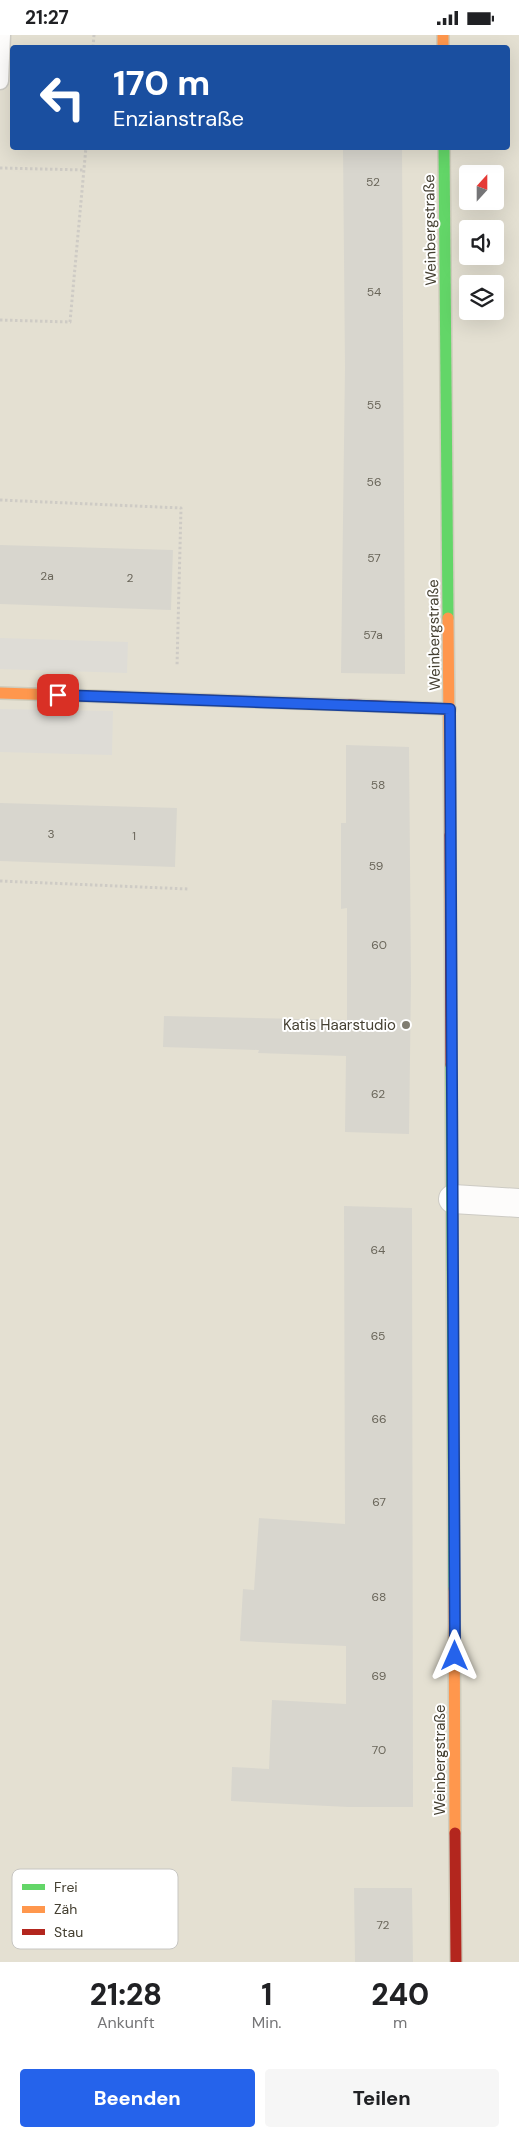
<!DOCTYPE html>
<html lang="de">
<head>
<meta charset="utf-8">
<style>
	:root { --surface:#fff; --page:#f6f6f6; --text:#202124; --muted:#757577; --accent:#2563eb }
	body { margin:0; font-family:"DM Sans",sans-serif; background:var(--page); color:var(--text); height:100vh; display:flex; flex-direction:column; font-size:19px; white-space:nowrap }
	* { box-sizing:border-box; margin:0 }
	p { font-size:16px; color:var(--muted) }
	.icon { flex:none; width:28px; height:28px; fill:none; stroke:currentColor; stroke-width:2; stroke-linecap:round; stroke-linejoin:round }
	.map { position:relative; height:1927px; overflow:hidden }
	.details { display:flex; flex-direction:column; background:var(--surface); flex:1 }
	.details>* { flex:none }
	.banner { position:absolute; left:10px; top:10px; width:500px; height:105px; border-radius:5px; box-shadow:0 5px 20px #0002; background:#1a4fa0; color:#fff; overflow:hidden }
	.needle { width:32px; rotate:21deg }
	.tools { position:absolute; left:459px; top:130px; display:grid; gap:10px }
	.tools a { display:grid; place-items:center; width:45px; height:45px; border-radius:5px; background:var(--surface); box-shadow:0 5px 20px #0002; font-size:25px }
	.pin { position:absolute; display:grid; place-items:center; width:42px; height:42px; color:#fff; margin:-21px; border-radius:10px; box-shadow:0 2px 8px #0006 }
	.me { position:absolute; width:55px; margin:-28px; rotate:0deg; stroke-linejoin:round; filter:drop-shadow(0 0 4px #0008) }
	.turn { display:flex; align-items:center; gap:18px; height:105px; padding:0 20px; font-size:22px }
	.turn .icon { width:65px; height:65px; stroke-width:2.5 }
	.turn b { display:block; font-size:35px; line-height:42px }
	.eta { display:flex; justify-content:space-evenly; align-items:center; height:85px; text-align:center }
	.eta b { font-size:30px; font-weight:800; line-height:35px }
	.button { display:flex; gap:10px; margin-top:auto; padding:10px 20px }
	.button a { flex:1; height:58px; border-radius:5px; background:var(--accent); color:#fff; font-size:20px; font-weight:800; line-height:58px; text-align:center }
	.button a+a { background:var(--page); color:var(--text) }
	.status { display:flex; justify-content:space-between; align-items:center; height:35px; padding:0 25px; background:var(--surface); direction:ltr }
	.status svg { height:14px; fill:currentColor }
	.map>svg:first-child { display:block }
	.residential { fill:#e4e0d2; fill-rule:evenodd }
	.parking { fill:#dedcd6 }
	.building { fill:#d8d6ce }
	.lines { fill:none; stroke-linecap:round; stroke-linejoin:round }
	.lane-casing { stroke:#cdcbc4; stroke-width:19 }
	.street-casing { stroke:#cdcbc4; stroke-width:30 }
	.fast-casing { stroke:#cfccbc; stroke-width:14 }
	.slow-casing { stroke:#cfccbc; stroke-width:14 }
	.jam-casing { stroke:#cfccbc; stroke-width:14 }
	.path { stroke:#cecbc5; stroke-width:3; stroke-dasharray:2.5 2.5; stroke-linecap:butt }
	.lane { stroke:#fdfcfb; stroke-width:16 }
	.street { stroke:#fdfcfb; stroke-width:28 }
	.fast { stroke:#63d668; stroke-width:11 }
	.slow { stroke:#ff974d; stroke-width:11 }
	.jam { stroke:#b3261e; stroke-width:11 }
	.route-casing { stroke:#184099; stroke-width:12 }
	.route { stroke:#2563eb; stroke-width:9 }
	.poi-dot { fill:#807d71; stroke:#fff; stroke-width:2 }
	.labels { text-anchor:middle; stroke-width:4; stroke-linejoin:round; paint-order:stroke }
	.number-label { font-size:12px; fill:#6a665a }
	.street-label { font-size:15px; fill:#454032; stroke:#fff }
	.poi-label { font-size:15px; fill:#454032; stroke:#fff; text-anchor:end }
	.key { fill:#fff; stroke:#c7c6c2; stroke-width:1 }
	.key-label { font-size:14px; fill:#454032 }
</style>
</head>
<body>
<div class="status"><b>21:27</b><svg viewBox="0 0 49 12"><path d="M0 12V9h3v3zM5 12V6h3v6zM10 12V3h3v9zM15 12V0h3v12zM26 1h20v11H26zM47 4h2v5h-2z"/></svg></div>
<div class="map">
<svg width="519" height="1927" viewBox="0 0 519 1927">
	<rect width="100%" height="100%" fill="#efede6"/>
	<!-- residential -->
	<path class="residential" d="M 0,0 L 519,0 L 519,1927 L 0,1927 ZM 12,12 L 508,12 L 508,112 L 12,112 ZM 468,139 L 495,139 L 495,166 L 468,166 ZM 468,194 L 495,194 L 495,221 L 468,221 ZM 468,249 L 495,249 L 495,276 L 468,276 Z"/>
	<!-- parking -->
	<g class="parking">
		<polygon points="0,603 128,607 127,638 0,634"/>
		<polygon points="0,674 113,676 112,720 0,717"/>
	</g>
	<!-- building -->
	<g class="building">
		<polygon points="343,112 402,112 405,639 341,638 345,332"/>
		<polygon points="0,510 173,515 171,575 0,569"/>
		<polygon points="346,710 409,712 411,946 409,1099 345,1097 346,1021 258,1018 259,1015 163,1012 164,981 347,985 347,873 341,874 341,788 346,788"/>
		<polygon points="0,768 177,773 175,832 0,826"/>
		<polygon points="344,1171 412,1173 413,1772 348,1772 231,1766 232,1732 269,1734 272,1665 346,1669 346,1611 240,1606 243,1554 254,1555 259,1483 345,1489"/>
		<polygon points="354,1853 412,1853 413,1927 355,1927"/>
	</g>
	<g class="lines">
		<defs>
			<polyline id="lane" points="0,46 2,0"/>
			<polyline id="street" points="453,1164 519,1168"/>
			<g id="fast">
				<polyline points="444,112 448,583"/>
				<polyline points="451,1030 454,1554"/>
			</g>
			<g id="slow">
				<polyline points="443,0 443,12"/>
				<polyline points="448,583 450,800"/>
				<polyline points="0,658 350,670"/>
				<polyline points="454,1554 455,1798"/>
			</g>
			<g id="jam">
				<polyline points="350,670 450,674"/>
				<polyline points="450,800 451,1030"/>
				<polyline points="455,1798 456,1927"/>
			</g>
		</defs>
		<!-- lane casing -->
		<use href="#lane" class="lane-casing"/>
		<!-- street casing -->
		<use href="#street" class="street-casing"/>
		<!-- fast casing -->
		<use href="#fast" class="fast-casing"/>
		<!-- slow casing -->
		<use href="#slow" class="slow-casing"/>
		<!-- jam casing -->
		<use href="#jam" class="jam-casing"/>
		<!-- path -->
		<g class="path">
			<polyline points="93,12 94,0"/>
			<polyline points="0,133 84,135"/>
			<polyline points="0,285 70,287 86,112"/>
			<polyline points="0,465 181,473 177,631"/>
			<polyline points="0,846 188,854"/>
		</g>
		<!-- lane -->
		<use href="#lane" class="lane"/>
		<!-- street -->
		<use href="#street" class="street"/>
		<!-- fast -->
		<use href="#fast" class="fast"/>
		<!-- slow -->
		<use href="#slow" class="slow"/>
		<!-- jam -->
		<use href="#jam" class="jam"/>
	</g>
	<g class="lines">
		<defs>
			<polyline id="route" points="58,660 450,674 455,1621"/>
		</defs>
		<!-- route casing -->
		<use href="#route" class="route-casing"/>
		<!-- route -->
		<use href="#route" class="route"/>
	</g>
	<!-- markers -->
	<circle class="poi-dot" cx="406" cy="990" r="5"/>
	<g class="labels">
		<!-- number labels -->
		<g class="number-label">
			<text x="373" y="151">52</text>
			<text x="374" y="261">54</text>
			<text x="374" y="374">55</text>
			<text x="374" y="451">56</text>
			<text x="374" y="527">57</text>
			<text x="47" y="545">2a</text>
			<text x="130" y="547">2</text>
			<text x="373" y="604">57a</text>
			<text x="378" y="754">58</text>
			<text x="51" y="803">3</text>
			<text x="134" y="805">1</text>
			<text x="376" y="835">59</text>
			<text x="379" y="914">60</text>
			<text x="378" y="1063">62</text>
			<text x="378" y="1219">64</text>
			<text x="378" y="1305">65</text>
			<text x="379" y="1388">66</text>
			<text x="379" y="1471">67</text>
			<text x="379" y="1566">68</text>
			<text x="379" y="1645">69</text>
			<text x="379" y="1719">70</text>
			<text x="383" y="1894">72</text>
		</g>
		<!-- street labels -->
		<g class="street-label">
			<text transform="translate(430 195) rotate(-91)" y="5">Weinbergstraße</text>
			<text transform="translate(434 600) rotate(-91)" y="5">Weinbergstraße</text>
			<text transform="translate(440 1725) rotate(-90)" y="5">Weinbergstraße</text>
		</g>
		<!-- poi labels -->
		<g class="poi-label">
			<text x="396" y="995">Katis Haarstudio</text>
		</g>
	</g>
	<!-- legend -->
	<rect x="12" y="1834" width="166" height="80" rx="8" class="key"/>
	<rect x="22" y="1849" width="23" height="6" fill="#63d668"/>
	<rect x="22" y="1871" width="23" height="7" fill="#ff974d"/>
	<rect x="22" y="1894" width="23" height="6" fill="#b3261e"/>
	<g class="key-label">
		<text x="54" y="1857">Frei</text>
		<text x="54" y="1879">Zäh</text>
		<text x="54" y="1902">Stau</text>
	</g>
</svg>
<div class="tools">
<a><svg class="needle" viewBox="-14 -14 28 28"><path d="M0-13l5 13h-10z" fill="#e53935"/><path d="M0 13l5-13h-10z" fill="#757577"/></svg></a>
<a><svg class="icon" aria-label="sound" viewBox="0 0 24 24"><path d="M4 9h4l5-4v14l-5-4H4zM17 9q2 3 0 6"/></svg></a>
<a><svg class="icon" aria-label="layers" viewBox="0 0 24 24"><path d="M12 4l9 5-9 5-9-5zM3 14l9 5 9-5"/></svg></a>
</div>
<div class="pin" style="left:58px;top:660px;background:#d93025"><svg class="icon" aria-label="arrive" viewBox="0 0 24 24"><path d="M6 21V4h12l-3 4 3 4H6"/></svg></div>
<svg class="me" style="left:455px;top:1621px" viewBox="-20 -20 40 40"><path d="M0-17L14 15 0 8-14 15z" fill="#2563eb" stroke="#fff" stroke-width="4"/></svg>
<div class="banner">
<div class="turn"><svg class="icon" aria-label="left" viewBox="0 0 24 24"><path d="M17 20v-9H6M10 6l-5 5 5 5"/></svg><div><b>170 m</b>Enzianstraße</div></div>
</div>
</div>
<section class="details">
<div class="eta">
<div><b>21:28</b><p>Ankunft</p></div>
<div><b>1</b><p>Min.</p></div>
<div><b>240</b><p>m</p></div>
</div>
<div class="button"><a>Beenden</a><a>Teilen</a></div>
</section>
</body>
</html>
